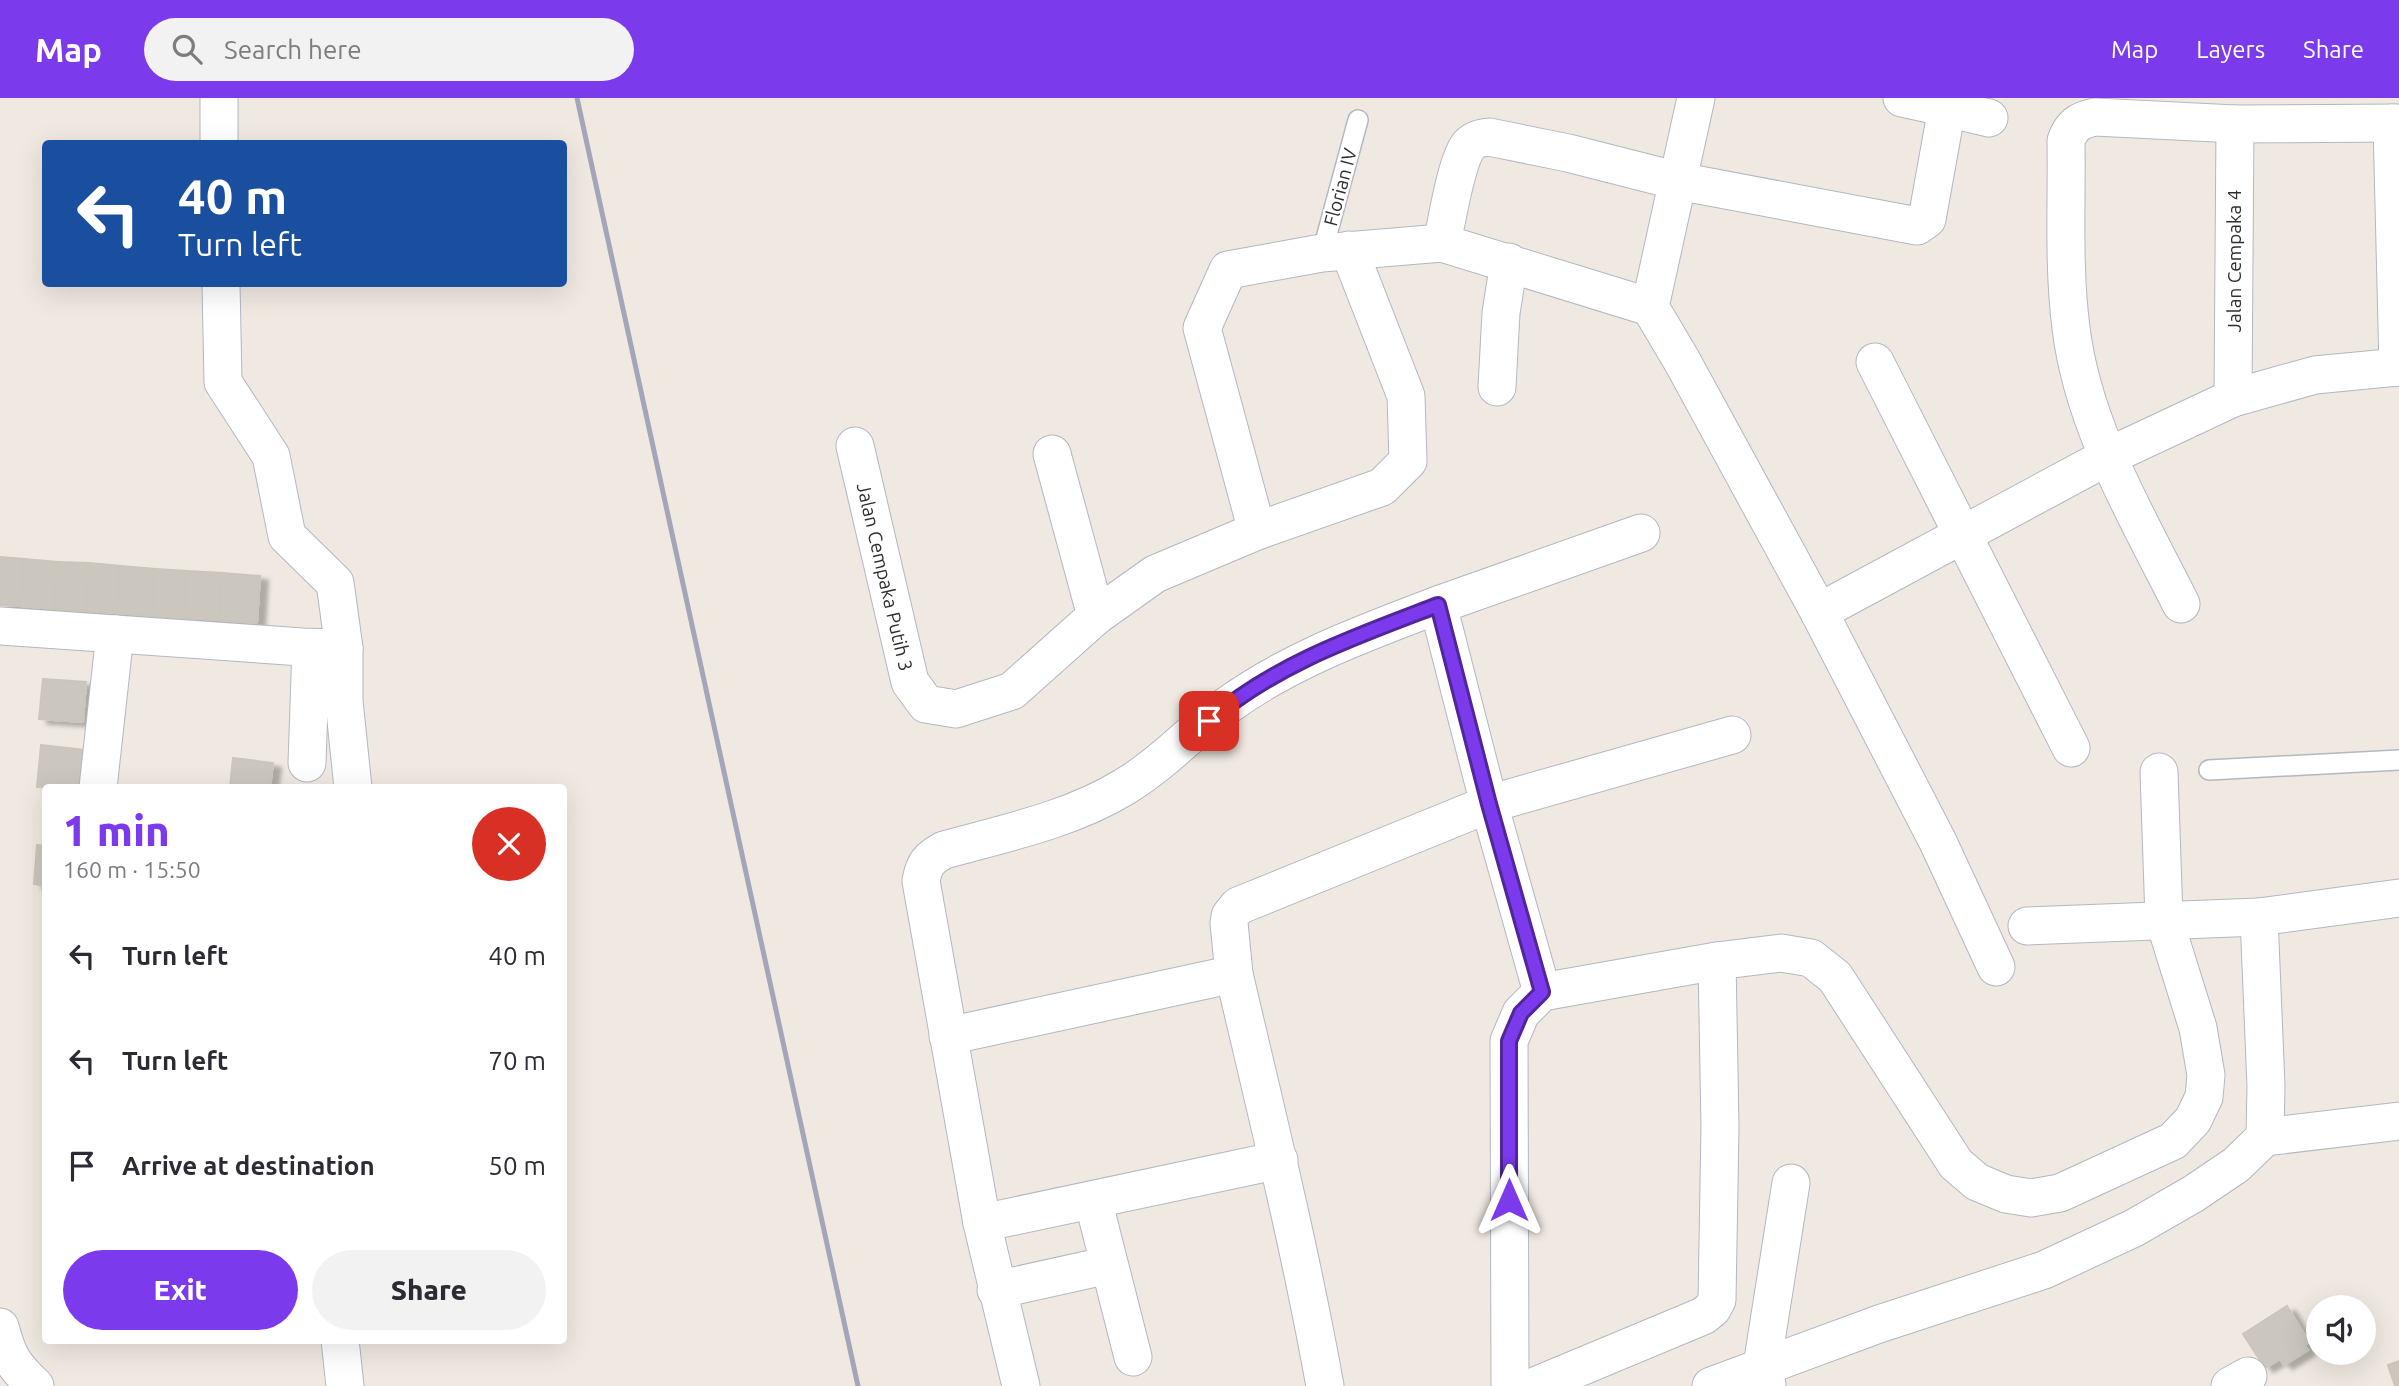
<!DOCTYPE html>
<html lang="en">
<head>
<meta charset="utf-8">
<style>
	:root { --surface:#fff; --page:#f2f2f3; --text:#2b2b33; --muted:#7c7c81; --accent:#7c3aed }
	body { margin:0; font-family:Ubuntu,sans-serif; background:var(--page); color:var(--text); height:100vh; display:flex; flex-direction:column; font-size:26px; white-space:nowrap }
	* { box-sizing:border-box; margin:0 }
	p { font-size:23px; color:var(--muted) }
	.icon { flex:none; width:38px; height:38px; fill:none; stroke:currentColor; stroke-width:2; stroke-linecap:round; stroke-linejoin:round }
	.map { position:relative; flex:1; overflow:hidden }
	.side { position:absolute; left:42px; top:686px; width:525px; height:560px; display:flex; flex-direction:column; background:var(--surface); border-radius:7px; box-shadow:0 7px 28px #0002 }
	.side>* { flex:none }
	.banner { position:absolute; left:42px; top:42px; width:525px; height:147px; border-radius:7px; box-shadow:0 7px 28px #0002; background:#1a4fa0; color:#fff; overflow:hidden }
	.buttons { position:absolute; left:2306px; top:1197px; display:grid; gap:14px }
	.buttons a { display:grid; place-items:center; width:70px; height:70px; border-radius:50%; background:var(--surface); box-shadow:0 7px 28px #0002; font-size:35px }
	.pin { position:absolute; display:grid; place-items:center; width:60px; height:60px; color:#fff; margin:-30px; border-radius:14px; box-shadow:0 4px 10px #0006 }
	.me { position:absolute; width:77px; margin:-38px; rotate:0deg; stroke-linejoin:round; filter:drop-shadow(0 0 5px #0008) }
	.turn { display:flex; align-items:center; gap:24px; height:147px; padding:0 21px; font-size:32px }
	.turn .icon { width:91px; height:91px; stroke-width:2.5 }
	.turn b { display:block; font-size:49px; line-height:60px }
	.round { display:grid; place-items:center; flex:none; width:74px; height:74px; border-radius:37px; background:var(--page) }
	.headline { display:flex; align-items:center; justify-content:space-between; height:119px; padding:0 21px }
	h1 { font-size:42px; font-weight:800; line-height:52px; color:var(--accent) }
	.primary-button { display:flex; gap:14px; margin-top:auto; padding:14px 21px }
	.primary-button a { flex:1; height:80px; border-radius:42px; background:var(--accent); color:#fff; font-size:28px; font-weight:800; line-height:80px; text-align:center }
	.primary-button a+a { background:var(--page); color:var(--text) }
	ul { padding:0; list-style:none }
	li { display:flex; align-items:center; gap:21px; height:105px; padding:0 21px }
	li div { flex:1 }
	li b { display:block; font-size:26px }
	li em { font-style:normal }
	header { display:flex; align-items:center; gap:42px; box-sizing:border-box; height:98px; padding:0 35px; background:var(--accent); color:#fff }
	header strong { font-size:33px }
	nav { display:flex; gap:38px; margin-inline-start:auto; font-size:24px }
	.search { width:490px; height:63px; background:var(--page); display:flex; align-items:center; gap:18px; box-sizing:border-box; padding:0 24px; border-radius:38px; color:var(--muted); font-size:26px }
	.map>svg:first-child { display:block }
	.building { fill:#cbc7bf; stroke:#cbc5ba; stroke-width:2; filter:url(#shadow) }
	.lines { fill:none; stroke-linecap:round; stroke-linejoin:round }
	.service-casing { stroke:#b4b7c1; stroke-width:22 }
	.minor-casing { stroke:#b4b7c1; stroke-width:39 }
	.service { stroke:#fff; stroke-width:19 }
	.minor { stroke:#fff; stroke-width:37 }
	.rail { stroke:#a3a6b8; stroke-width:5 }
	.route-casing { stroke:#51269a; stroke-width:18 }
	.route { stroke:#7c3aed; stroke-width:12 }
	.labels { text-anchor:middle; stroke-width:5; stroke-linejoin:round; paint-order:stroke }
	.street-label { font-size:19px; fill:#2e2e2e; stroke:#fff }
</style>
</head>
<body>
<header>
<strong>Map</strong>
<div class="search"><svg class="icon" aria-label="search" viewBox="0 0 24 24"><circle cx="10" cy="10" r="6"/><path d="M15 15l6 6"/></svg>Search here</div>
<nav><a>Map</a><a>Layers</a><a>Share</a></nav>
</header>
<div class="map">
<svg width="2399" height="1288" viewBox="0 0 2399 1288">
	<defs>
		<filter id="shadow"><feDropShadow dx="8" dy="4.5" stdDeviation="2" flood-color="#0004"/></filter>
	</defs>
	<rect width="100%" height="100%" fill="#efe9e1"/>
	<!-- building -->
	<g class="building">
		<polygon points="0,459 24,461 21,508 0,507"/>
		<polygon points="24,461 57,464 54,511 21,508"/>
		<polygon points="57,464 89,465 86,513 54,511"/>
		<polygon points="89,465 120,468 117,515 86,513"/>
		<polygon points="120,468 155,471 152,518 117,515"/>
		<polygon points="155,471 187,473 184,520 152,518"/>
		<polygon points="187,473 222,475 219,522 184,520"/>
		<polygon points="222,475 260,478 257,525 219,522"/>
		<polygon points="43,581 86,584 83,624 39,621"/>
		<polygon points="41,647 84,652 80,690 37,689"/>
		<polygon points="233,660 273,665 270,690 230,690"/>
		<polygon points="37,747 46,748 46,788 34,786"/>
		<polygon points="2287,1208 2309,1244 2304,1248 2308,1252 2284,1267 2280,1261 2265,1270 2243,1236"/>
		<polygon points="2399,1263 2399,1288 2395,1288 2388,1267"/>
	</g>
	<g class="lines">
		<defs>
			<g id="service">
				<polyline points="1322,155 1358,22"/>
				<polyline points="2209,672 2399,662"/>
			</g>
			<g id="minor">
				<polyline points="219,0 219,46"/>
				<polyline points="1696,0 1650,209 1682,263 1819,514 1938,744 1996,869"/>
				<polyline points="1902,0 1947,10"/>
				<polyline points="2392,25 2398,269"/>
				<polyline points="221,186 223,284 271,358 287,438 335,485 344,550 344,603 353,690"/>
				<path d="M 1650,209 L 1442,145 C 1447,123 1456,63 1469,47 C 1475,41 1481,40 1489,39 L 1568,55 L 1678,83 L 1917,128 L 1927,121 L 1947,10 L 1989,20"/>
				<polyline points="1875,264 2071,650"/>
				<polyline points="1497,289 1501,215 1509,164"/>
				<polyline points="2233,300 2235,26"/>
				<polyline points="855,348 910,584 926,606 956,611 1012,593 1096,518 1155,476 1257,433 1382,389 1408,363 1406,298 1349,152"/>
				<polyline points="1052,356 1096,518"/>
				<polyline points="1257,433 1202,230 1228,172 1322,155 1442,145"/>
				<path d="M 2181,506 C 2137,418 2083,329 2071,230 C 2063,168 2067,105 2066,43 C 2071,28 2079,22 2095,19 L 2235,26 L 2399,25"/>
				<polyline points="1819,514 2107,359 2233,300 2315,277 2399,269"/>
				<polyline points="0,528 302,549 344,550"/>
				<polyline points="307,665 311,550"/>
				<polyline points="98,690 115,536"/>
				<polyline points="2027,828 2259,819"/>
				<path d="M 1234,876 C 1266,1013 1300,1149 1325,1288"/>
				<polyline points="1542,894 1489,706 1438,507 1641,435"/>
				<polyline points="948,938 1234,876 1229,825 1230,818 1238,808 1489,706 1732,637"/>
				<polyline points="2265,1039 2399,1023"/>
				<polyline points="1093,1102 1133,1259"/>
				<path d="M 982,1125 L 921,783 C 924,766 929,760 944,752 C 1005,735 1070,722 1124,689 C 1163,666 1191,633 1228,607 C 1292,561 1365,535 1438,507"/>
				<polyline points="996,1192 1109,1167"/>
				<path d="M 0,1229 C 8,1259 13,1267 35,1288"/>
				<polyline points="340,1242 345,1288"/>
				<polyline points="1767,1287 1762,1268 1791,1085"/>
				<polyline points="1021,1288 982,1125 1279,1062"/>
				<polyline points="1510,1288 1509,943 1521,915 1542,894 1717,863 1781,855 1811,860 1835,879 1956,1066 1977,1084 2006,1096 2031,1100 2060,1095 2173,1043 2193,1022 2204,999 2206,977 2198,930 2164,821 2159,674"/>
				<polyline points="1535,1288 1703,1218 1712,1211 1717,1202 1720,1029 1717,863"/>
				<polyline points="1711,1288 1879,1226 2044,1172 2134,1130 2193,1096 2236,1067 2265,1039 2266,988 2259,819 2399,800"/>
				<polyline points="2230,1288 2248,1278"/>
			</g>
		</defs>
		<!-- service casing -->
		<use href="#service" class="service-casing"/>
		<!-- minor casing -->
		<use href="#minor" class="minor-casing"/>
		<!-- service -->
		<use href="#service" class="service"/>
		<!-- minor -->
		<use href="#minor" class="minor"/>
		<!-- rail -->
		<polyline class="rail" points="577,0 858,1288"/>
	</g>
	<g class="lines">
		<defs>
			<path id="route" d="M 1209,623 C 1275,566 1357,538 1438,507 L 1489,706 L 1542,894 L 1521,915 L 1509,943 L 1509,1102"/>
		</defs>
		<!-- route casing -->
		<use href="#route" class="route-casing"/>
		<!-- route -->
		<use href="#route" class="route"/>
	</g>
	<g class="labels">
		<!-- street labels -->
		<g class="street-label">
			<text transform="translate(1340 89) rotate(-75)" y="7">Florian IV</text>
			<text transform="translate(2234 163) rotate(-90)" y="7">Jalan Cempaka 4</text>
			<text transform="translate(885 479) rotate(77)" y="7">Jalan Cempaka Putih 3</text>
		</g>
	</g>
</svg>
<div class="buttons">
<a><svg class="icon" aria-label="sound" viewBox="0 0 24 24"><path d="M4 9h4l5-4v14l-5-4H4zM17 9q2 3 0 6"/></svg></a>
</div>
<div class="pin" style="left:1209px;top:623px;background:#d93025"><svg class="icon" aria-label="arrive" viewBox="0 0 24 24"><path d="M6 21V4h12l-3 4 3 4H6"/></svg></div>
<svg class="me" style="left:1509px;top:1102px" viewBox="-20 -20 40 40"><path d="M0-17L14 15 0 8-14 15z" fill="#7c3aed" stroke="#fff" stroke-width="4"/></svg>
<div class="banner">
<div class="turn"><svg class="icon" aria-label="left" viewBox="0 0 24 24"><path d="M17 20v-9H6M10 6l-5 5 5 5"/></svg><div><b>40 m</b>Turn left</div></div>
</div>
<section class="side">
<div class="headline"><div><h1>1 min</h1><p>160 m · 15:50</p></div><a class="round" style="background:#d93025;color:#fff"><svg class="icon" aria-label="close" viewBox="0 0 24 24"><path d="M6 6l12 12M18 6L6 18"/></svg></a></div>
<ul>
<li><svg class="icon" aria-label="left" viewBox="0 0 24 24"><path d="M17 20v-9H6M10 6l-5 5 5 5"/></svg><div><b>Turn left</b></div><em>40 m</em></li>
<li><svg class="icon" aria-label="left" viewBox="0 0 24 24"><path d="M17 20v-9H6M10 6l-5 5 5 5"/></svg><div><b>Turn left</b></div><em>70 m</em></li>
<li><svg class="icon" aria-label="arrive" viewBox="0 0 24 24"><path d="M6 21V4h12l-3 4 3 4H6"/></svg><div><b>Arrive at destination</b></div><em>50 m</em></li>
</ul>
<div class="primary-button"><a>Exit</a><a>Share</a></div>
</section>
</div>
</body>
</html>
